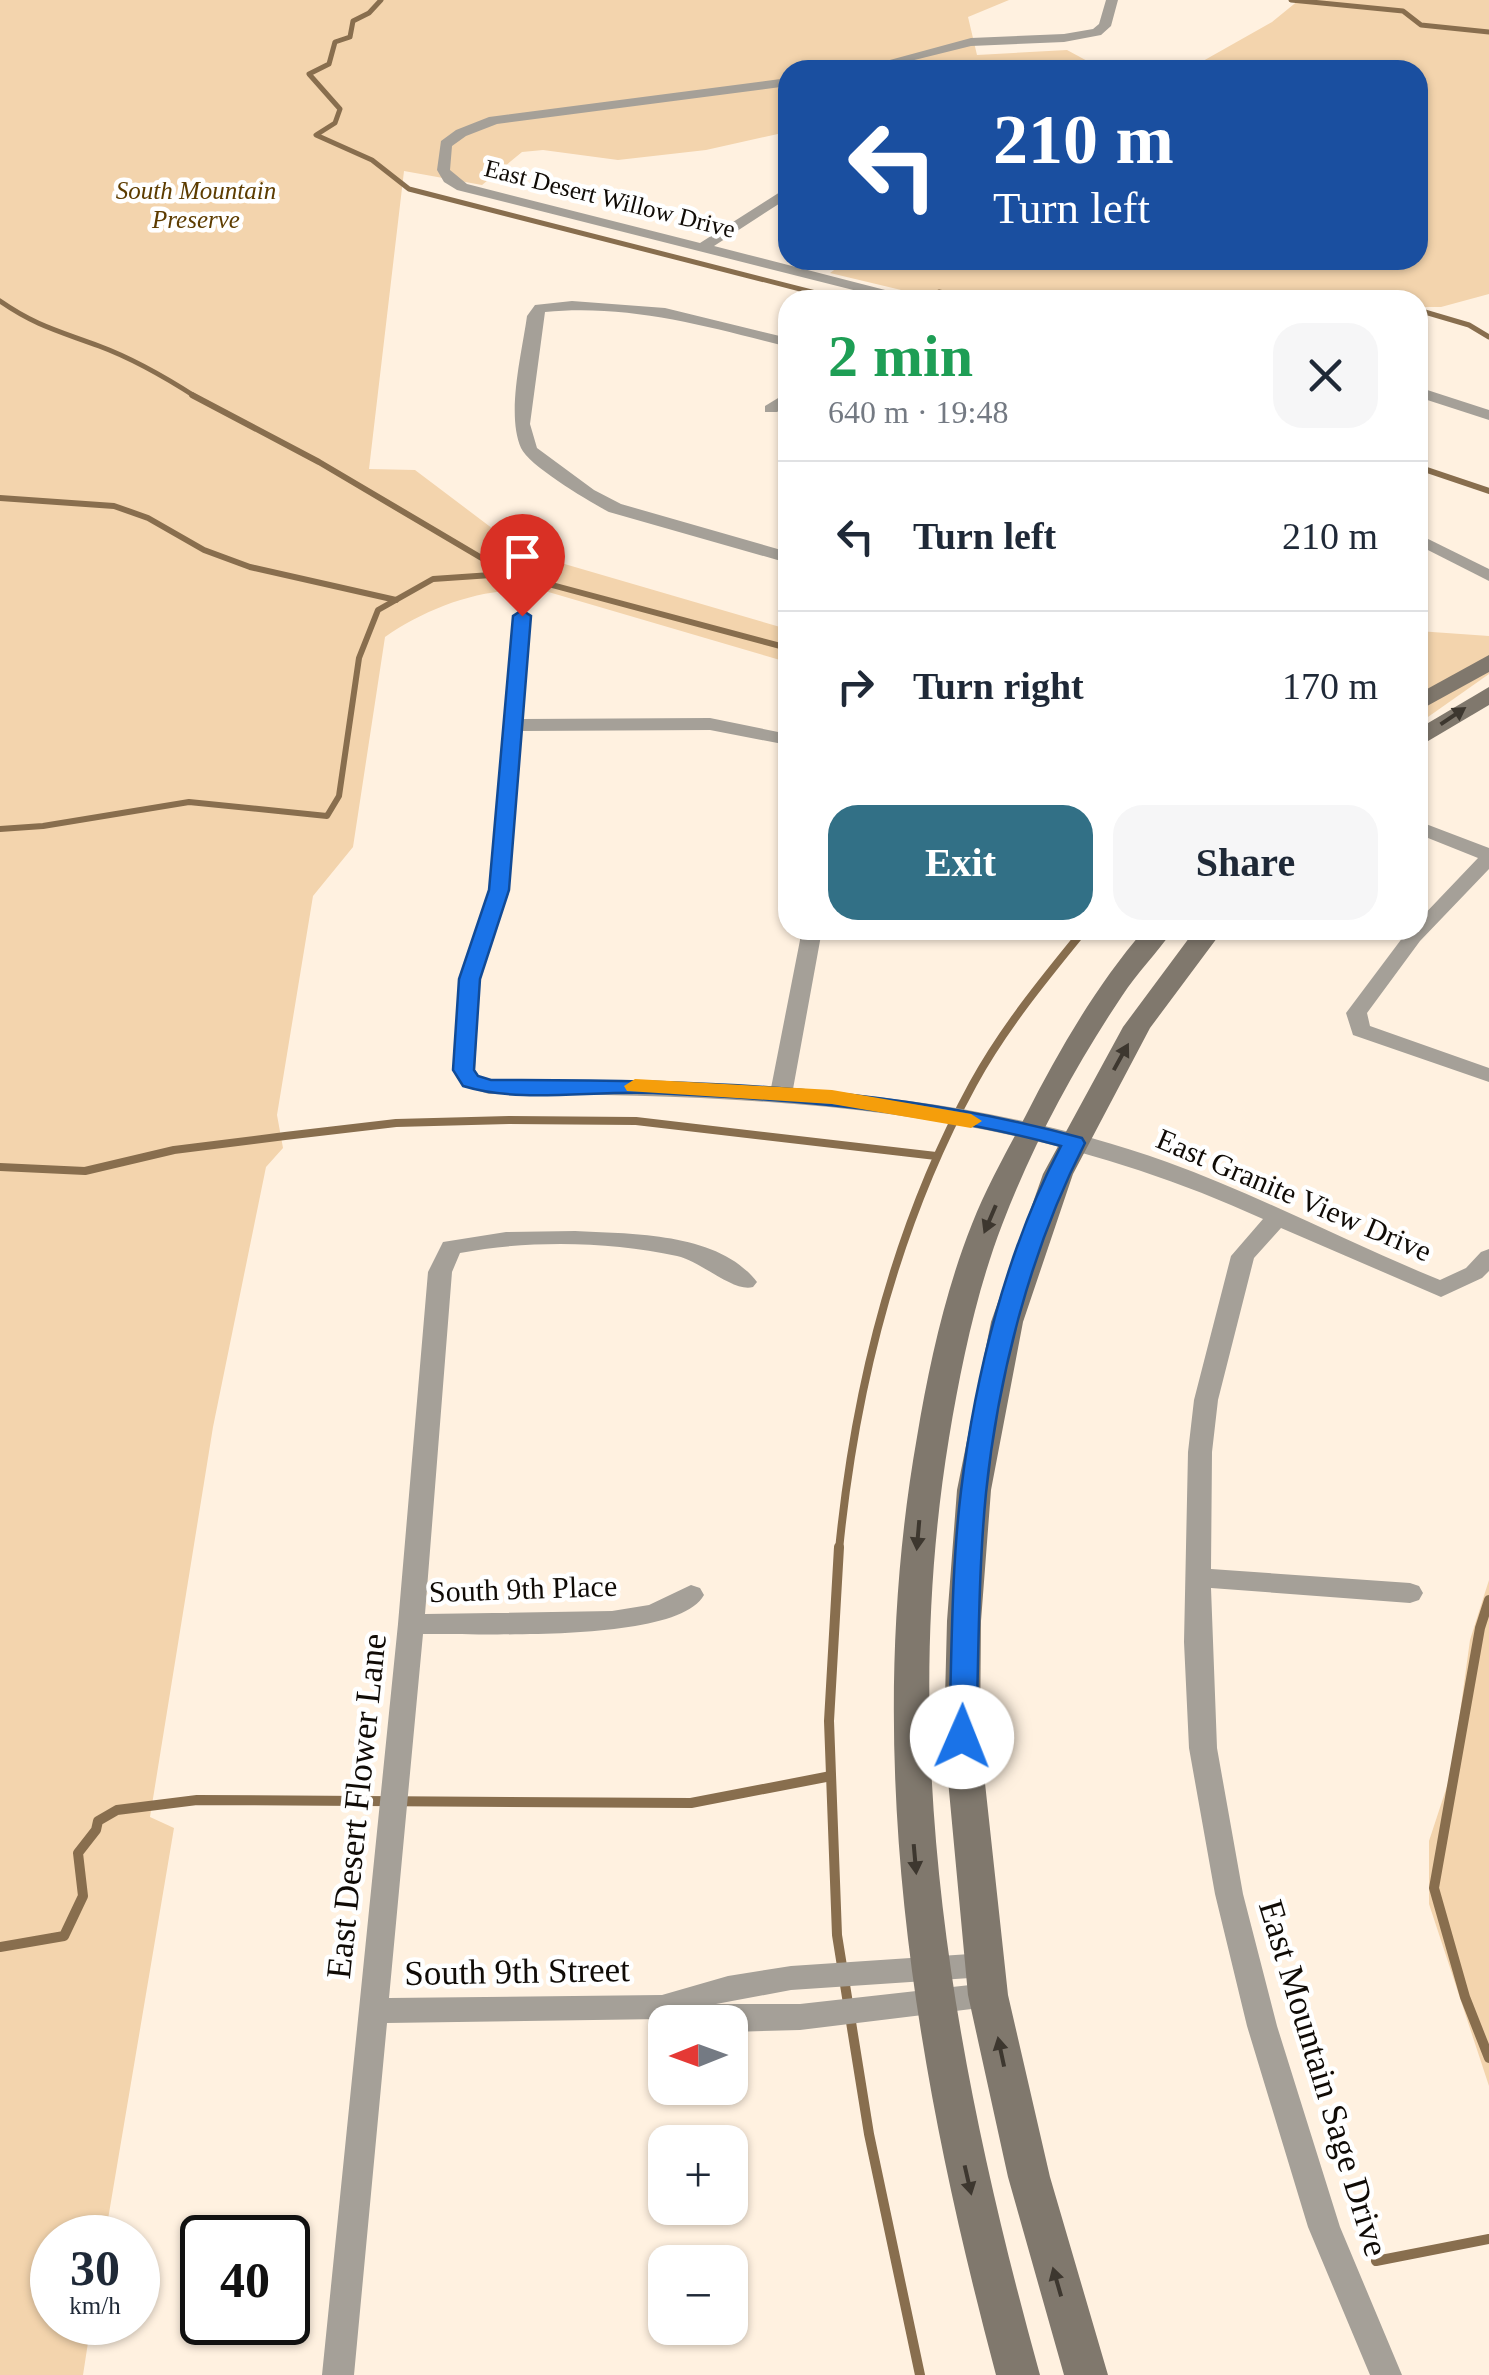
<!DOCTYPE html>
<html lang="en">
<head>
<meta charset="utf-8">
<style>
	:root { --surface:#fff; --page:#f6f6f7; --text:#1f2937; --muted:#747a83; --line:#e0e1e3; --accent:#327086 }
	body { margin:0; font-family:"Times New Roman",serif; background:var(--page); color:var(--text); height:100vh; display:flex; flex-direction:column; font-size:38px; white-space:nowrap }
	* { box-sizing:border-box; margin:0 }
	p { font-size:32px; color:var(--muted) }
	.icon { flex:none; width:55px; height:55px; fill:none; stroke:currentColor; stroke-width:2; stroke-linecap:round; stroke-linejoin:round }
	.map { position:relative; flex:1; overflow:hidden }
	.panel { position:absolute; left:778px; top:290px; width:650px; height:650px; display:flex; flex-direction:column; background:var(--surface); border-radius:30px; box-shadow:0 2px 8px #0004 }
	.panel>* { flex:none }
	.top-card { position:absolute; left:778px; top:60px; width:650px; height:210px; border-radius:30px; box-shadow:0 2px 8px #0004; background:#1a4fa0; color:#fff; overflow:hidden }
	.needle { width:65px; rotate:269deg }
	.fabs { position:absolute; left:648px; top:2005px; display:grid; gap:20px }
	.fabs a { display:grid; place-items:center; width:100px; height:100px; border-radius:20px; background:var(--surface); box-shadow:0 2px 8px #0004; font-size:50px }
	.speed { position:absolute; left:30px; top:2215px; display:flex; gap:20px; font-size:50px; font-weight:700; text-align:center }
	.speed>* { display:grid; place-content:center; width:130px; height:130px; border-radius:50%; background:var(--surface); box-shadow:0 2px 8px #0004; line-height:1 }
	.speed small { font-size:25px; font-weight:400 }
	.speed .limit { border:5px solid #111; border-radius:15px; background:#fff; color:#111 }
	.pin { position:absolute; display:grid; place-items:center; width:85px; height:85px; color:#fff; margin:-102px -42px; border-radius:50% 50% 50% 0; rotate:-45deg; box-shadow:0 0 10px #0007 }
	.pin .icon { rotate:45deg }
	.me { position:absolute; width:110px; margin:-55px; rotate:1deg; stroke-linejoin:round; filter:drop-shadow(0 0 8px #0008) }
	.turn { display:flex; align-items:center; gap:35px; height:210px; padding:0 50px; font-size:45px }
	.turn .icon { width:130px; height:130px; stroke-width:2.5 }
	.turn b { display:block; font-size:70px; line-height:85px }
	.round { display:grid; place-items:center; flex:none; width:105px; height:105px; border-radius:30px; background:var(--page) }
	.head { display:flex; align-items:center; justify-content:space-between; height:170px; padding:0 50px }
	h1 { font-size:60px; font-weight:700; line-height:75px; color:#1e9e55 }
	.primary-button { display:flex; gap:20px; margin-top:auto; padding:20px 50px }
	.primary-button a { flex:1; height:115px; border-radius:30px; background:var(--accent); color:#fff; font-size:40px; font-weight:700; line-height:115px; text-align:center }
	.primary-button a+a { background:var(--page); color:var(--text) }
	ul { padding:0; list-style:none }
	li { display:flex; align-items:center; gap:30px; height:150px; padding:0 50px; border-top:2px solid var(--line) }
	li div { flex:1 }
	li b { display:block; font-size:38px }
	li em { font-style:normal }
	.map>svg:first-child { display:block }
	.green { fill:#f3d4ad }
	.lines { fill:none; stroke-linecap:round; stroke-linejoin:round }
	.stream-far3 { stroke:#886e4e; stroke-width:5 }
	.stream-far2 { stroke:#886e4e; stroke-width:6 }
	.stream-far1 { stroke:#886e4e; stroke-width:8 }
	.stream { stroke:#886e4e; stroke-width:10 }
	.street { fill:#a5a098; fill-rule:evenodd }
	.secondary { fill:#80786d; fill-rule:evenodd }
	.oneway { fill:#3d372f }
	.route { fill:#1a73e8; stroke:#114b97; stroke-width:2.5 }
	.slow { fill:#f59e0b }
	.labels { text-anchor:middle; stroke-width:9; stroke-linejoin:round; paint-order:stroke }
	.far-park-label { font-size:25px; font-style:italic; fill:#5d3c00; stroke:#fff }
	.far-street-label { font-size:25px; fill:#100b06; stroke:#fff }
	.street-label { font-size:30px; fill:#100b06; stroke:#fff }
	.near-street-label { font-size:35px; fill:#100b06; stroke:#fff }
</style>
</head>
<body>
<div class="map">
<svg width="1489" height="2375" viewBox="0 0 1489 2375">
	<rect width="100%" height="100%" fill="#fff1e0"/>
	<!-- green -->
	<g class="green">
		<path d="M 0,0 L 1009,0 L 968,17 L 977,55 L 1067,50 L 1104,70 L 788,70 L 787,132 L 706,150 L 618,160 L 543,150 L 522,152 L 482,185 L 404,171 L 369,469 L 415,470 L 517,547 L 544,558 L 787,629 L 787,662 L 545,591 C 489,585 431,605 385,637 L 353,847 L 313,896 L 277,1115 L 283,1148 L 266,1167 L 213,1427 L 150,1817 L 174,1828 L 105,2237 L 52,2238 L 52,2322 L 91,2323 L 83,2375 L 0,2375 Z"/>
		<polygon points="1299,0 1489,0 1489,294 1441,307 1418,307 1418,300 943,300 830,273 848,260 1418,260 1418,70 1187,70 1272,22"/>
		<polygon points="1418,631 1489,636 1489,674 1418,724"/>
		<polygon points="1489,1580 1489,2086 1429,1904 1429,1841 1452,1771 1470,1640"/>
	</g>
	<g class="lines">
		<!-- stream-far3 -->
		<g class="stream-far3">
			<polyline points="381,0 369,13 353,21 350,37 335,42 329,64 309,74 340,109 335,123 316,135 372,160 409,189 843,300"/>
			<polyline points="1291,0 1403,11 1421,25 1489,32"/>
			<polyline points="939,292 980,300"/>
			<path d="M 0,301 C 36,326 59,331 99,346 C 134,359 165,377 196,397"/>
			<polyline points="1418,310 1469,325 1489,337"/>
		</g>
		<!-- stream-far2 -->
		<g class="stream-far2">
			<polyline points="192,395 319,462 507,573 788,648"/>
			<polyline points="1418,467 1489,491"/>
			<polyline points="0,498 114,506 148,518 204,550 250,567 396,600"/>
			<polyline points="0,829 43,826 189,802 327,816 339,796 359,658 378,610 433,579 506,574"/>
		</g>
		<!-- stream-far1 -->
		<g class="stream-far1">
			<polyline points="0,1167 85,1171 174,1150 285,1136 396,1123 509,1120 636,1121 936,1156"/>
			<path d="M 839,1550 C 855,1387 894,1229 973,1084 C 1003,1029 1044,979 1084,930"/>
		</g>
		<!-- stream -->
		<g class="stream">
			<polyline points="839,1547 829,1721 837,1935 869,2134 920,2375"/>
			<polyline points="1489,1600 1480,1628 1434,1888 1465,1997 1489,2058"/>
			<polyline points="0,1947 64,1936 83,1896 78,1853 96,1830 98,1821 117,1810 197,1800 691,1803 831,1776"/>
			<polyline points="1376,2261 1489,2239"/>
		</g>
		<!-- street -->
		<g class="street">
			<polygon points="1106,0 1118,0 1111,26 1101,35 1064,42 971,46 874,70 853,70 971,38 1064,34 1093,29 1099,24"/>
			<polygon points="788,78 788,86 497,124 466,136 452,146 450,170 467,184 700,243 788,187 788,198 714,246 889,291 937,296 944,300 889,299 457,190 444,182 437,170 441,141 456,130 489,117"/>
			<path d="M 572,301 L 665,308 L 788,338 L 788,347 C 706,326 629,304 545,312 L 530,424 L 537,448 L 594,490 L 621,504 L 788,552 L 788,563 L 609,512 C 590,502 529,466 521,448 C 506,414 522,353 527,316 L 535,305 Z"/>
			<polygon points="1418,387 1489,410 1489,420 1418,397"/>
			<polygon points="788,392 788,405 777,412 765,412 765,406"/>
			<polygon points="1418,534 1489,569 1489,581 1418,545"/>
			<path d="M 522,611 L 531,616 L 523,719 L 710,718 L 788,734 L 788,745 L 710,730 L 522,731 L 509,890 L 480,979 L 475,1070 L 479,1076 L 491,1080 L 771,1088 L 802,930 L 822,930 L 793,1089 C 919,1098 1047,1119 1167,1162 C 1261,1196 1348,1243 1440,1280 L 1466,1268 L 1481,1252 L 1489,1249 L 1489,1271 L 1482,1278 L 1441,1297 L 1281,1228 L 1254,1258 L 1218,1400 L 1212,1452 L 1211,1569 L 1410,1583 L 1419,1586 L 1423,1593 L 1419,1600 L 1410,1603 L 1211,1588 L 1217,1748 L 1243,1894 L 1277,2026 L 1340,2227 L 1402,2375 L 1370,2375 L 1308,2227 L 1247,2026 L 1215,1894 L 1189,1748 L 1184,1642 L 1188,1452 L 1194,1400 L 1231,1256 L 1263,1219 C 1011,1103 761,1095 489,1094 L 463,1086 L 453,1070 L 460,979 L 489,890 L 513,616 Z"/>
			<polygon points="1418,821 1489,848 1489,869 1420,941 1367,1013 1370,1026 1489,1068 1489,1082 1353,1035 1346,1013 1406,933 1418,930 1418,921 1478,858 1418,834"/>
			<path d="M 575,1231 C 631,1234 719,1232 757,1282 L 753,1287 C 734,1293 701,1261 677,1256 C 608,1241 529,1240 460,1253 L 452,1272 L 425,1614 L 612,1611 L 649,1605 L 691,1585 L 700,1588 L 704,1595 C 677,1644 478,1633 423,1634 L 389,1998 L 662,1995 L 728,1976 L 791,1966 L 985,1953 L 995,1956 L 1000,1965 L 995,1974 L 985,1977 L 791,1990 L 716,2004 L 800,2004 L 988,1983 L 998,1986 L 1003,1995 L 998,2004 L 988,2007 L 800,2030 L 731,2032 L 730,2022 L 662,2019 L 387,2023 L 354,2375 L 322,2375 L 398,1624 L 428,1272 L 443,1242 L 506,1232 Z"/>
		</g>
		<!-- secondary -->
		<g class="secondary">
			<polygon points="1489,655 1489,672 1418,711 1418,694"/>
			<polygon points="1489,687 1489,705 1418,747 1418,729"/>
			<path d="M 1144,930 L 1173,930 C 1157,953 1137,973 1122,996 C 1075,1066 1032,1146 1002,1225 C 976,1293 961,1366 949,1438 C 897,1756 955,2068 1040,2375 L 996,2375 C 914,2067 861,1755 917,1437 C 929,1365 945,1292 972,1224 C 987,1186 1007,1151 1026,1115 C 1059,1050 1096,986 1144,930 Z"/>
			<polygon points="1195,930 1223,930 1150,1028 1073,1174 1023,1322 991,1490 981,1621 980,1737 1008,1995 1050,2177 1108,2375 1064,2375 1008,2177 968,1995 944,1737 947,1621 957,1490 991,1322 1043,1174 1123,1027"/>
		</g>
	</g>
	<!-- one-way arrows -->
	<defs><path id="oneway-solid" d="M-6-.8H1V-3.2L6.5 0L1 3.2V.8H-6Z" transform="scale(2.5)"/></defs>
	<g class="oneway">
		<use href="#oneway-solid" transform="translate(1453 716) rotate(-34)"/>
		<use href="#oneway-solid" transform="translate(1121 1057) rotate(-61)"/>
		<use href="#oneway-solid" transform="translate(990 1219) rotate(113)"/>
		<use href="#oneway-solid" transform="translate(918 1535) rotate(95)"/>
		<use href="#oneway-solid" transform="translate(915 1859) rotate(85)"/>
		<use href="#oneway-solid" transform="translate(1001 2052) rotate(-102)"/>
		<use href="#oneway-solid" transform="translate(968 2180) rotate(77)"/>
		<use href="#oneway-solid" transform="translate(1057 2282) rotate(-106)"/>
	</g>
	<!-- route -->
	<path class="route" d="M 522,610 L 531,616 L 509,890 L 480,979 L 474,1070 L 478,1076 L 491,1080 C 689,1079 889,1085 1082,1138 L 1085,1143 C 1031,1248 998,1376 986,1493 C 978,1574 979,1656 976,1737 L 972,1744 L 962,1747 L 953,1744 L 949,1737 C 952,1655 951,1572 961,1491 C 975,1376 1006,1250 1061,1146 C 929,1110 789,1099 653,1093 C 591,1090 522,1104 463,1086 L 453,1070 L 459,979 L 489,890 L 513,616 Z"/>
	<!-- slow -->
	<polygon class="slow" points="635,1079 832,1090 971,1114 982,1121 971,1128 832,1104 627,1091 624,1086"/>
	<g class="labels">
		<!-- far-park labels -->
		<g class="far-park-label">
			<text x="196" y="199">South Mountain<tspan x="196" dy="29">Preserve</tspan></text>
		</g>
		<!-- far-street labels -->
		<g class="far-street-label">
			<text transform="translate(610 198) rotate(14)" y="9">East Desert Willow Drive</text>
		</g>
		<!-- street labels -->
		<g class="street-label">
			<text transform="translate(1294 1195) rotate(23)" y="10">East Granite View Drive</text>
			<text transform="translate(523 1589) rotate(-2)" y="10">South 9th Place</text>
		</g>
		<!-- near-street labels -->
		<g class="near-street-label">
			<text transform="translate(356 1806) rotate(-84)" y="12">East Desert Flower Lane</text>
			<text transform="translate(517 1971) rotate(-1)" y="12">South 9th Street</text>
			<text transform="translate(1324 2078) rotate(73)" y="12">East Mountain Sage Drive</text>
		</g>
	</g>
</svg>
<div class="fabs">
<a><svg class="needle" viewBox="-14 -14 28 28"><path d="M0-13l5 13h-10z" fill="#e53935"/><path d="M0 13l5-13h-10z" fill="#747a83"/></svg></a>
<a>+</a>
<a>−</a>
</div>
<div class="speed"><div>30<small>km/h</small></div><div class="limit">40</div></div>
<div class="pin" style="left:522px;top:616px;background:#d93025"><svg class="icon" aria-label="arrive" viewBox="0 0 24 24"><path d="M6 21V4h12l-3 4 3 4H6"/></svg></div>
<svg class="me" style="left:962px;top:1737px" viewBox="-20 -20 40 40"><circle r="19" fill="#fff"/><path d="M0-13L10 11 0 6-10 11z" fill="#1a73e8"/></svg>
<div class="top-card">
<div class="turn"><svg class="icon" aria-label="left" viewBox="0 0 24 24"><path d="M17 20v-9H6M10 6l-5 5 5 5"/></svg><div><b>210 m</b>Turn left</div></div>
</div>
<section class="panel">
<div class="head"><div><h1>2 min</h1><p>640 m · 19:48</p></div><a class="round"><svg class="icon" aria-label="close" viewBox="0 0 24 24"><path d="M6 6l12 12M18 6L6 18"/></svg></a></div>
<ul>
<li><svg class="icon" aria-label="left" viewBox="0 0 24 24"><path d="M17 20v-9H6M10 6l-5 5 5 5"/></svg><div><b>Turn left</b></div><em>210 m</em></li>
<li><svg class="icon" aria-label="right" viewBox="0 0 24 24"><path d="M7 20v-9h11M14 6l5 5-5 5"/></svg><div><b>Turn right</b></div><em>170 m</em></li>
</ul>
<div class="primary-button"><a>Exit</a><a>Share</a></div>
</section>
</div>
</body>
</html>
